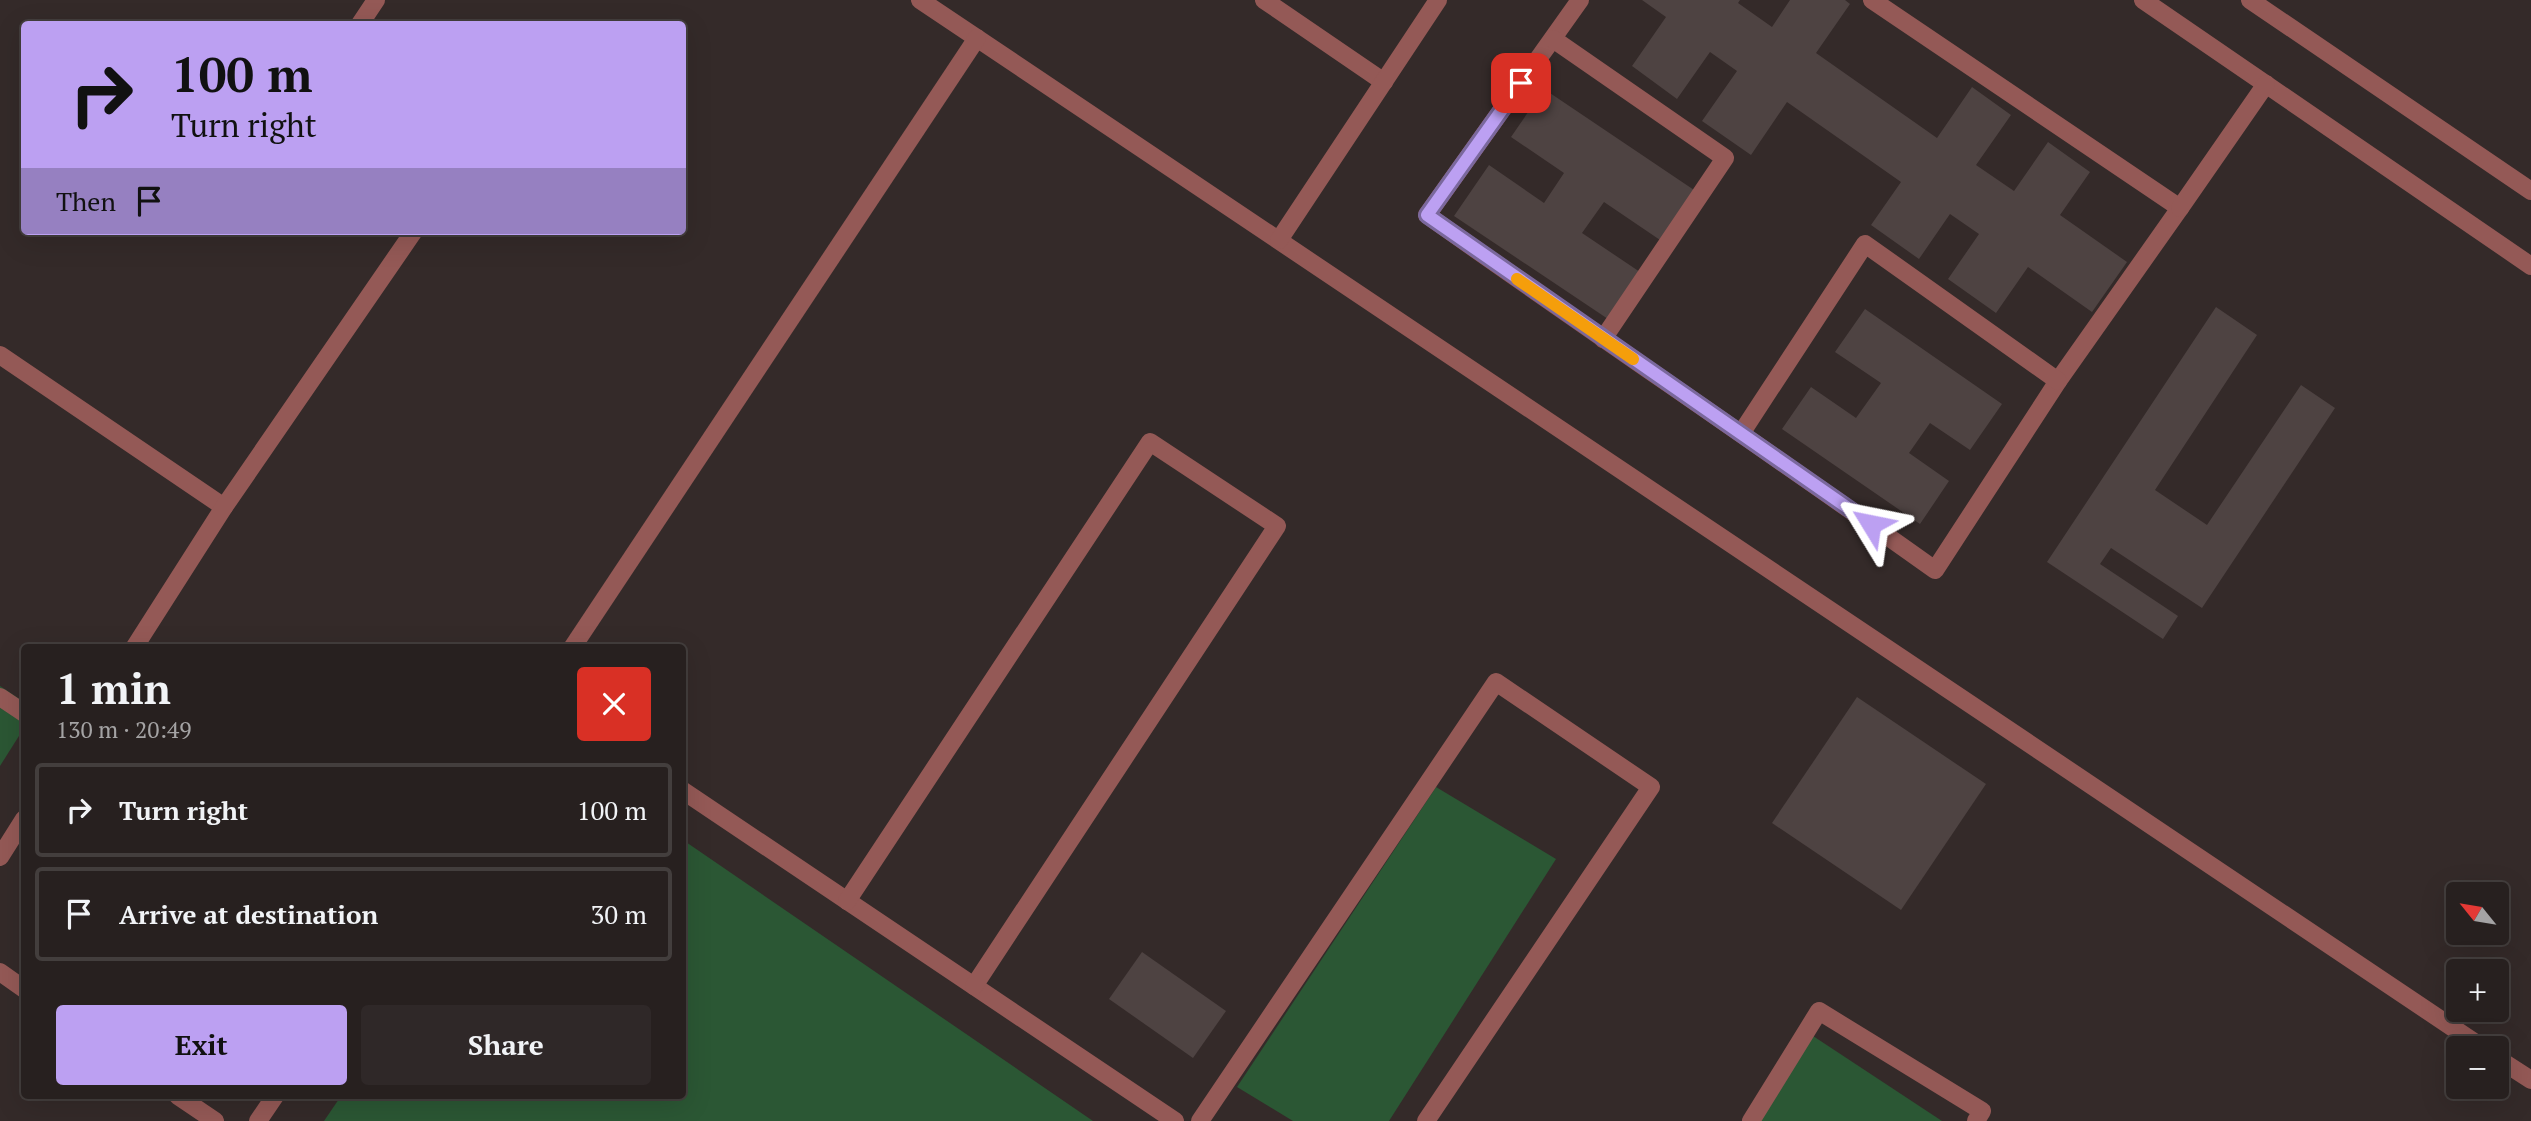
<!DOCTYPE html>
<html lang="en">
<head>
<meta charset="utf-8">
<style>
	:root { --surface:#27201f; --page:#2f2828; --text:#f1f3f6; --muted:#a4a3a4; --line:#433e3d; --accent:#bca0f2 }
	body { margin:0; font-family:"PT Serif",serif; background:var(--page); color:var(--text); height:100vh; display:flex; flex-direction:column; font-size:26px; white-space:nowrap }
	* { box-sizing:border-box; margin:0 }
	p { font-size:23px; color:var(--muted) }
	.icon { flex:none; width:38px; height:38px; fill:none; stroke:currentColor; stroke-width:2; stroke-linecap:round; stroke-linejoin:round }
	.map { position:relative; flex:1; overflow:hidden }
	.side { position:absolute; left:21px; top:644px; width:665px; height:455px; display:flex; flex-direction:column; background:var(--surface); border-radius:7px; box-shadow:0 7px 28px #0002,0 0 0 2px var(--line) }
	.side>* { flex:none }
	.hud { position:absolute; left:21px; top:21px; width:665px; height:214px; border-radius:7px; box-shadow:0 7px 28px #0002,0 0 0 2px var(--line); background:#bca0f2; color:#111; overflow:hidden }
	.needle { width:46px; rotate:300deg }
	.buttons { position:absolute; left:2446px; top:882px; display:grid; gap:14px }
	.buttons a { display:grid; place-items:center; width:63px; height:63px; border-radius:7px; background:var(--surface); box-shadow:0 7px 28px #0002,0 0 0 2px var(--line); font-size:35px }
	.pin { position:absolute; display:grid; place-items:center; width:60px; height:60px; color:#fff; margin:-30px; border-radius:14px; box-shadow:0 4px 10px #0006 }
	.me { position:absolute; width:77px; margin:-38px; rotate:305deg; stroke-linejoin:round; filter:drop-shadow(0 0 5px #0008) }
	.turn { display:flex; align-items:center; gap:24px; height:147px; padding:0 35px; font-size:32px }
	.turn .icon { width:91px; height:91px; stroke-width:2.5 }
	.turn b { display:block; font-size:49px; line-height:60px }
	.then { display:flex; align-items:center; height:66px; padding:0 35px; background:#0003; gap:14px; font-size:26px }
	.round { display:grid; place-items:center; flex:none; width:74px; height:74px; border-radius:7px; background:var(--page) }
	.head { display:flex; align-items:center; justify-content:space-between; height:119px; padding:0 35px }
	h1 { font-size:42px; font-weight:600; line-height:52px }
	.button { display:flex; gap:14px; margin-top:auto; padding:14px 35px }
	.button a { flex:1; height:80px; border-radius:7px; background:var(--accent); color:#111; font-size:28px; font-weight:600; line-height:80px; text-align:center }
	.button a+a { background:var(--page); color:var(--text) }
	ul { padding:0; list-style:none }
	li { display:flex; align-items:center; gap:21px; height:94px; margin:0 14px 10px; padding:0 21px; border:4px solid var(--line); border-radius:7px }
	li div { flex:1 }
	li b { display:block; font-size:26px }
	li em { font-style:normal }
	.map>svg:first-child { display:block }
	.green { fill:#2b5734 }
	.building { fill:#4e4342 }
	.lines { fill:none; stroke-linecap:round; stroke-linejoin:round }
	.minor { stroke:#945956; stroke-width:18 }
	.route-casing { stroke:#7a689d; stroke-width:18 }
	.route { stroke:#bca0f2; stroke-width:12 }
	.slow { stroke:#f59e0b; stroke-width:12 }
</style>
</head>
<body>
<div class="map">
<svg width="2531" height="1121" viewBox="0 0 2531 1121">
	<rect width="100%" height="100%" fill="#342a29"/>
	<!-- green -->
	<g class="green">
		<polygon points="0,686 24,702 24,728 0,766"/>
		<polygon points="1436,787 1556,859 1389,1121 1293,1121 1237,1087"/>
		<polygon points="683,840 1093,1121 324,1121 341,1096 682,1096"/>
		<polygon points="1810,1034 1942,1121 1755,1121"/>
	</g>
	<!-- building -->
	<g class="building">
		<polygon points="1642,0 1740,0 1738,3 1772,27 1790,0 1845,0 1850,4 1816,53 1937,138 1972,87 2011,115 1976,165 2014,191 2048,142 2090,172 2060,215 2127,262 2092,312 2028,267 1996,313 1948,279 1979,234 1950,214 1919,259 1871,225 1901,182 1787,102 1751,155 1702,121 1737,71 1710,52 1677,99 1632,66 1666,17"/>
		<polygon points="1544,89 1697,192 1663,242 1604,202 1582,233 1640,272 1608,319 1454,216 1489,165 1544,203 1564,173 1511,137"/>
		<polygon points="2216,307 2257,335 2155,490 2207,525 2301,385 2335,408 2202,608 2111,548 2100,564 2178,616 2163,639 2047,562"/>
		<polygon points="1865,309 2002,404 1970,450 1930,423 1909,453 1949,481 1920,524 1782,429 1811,387 1856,418 1881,383 1835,352"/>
		<polygon points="1857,697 1986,784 1901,910 1772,823"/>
		<polygon points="1142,952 1226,1011 1193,1058 1109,999"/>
	</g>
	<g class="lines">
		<!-- minor -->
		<g class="minor">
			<polyline points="920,0 2483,1048"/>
			<polyline points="1264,0 1384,82"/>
			<path d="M 1580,0 L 1427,215 C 1596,335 1767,450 1935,570 L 2058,381 L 2180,208 L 1872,0"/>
			<polyline points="2143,0 2531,266"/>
			<polyline points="2250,0 2531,191"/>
			<polyline points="360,24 376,0"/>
			<polyline points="1553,39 1725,158 1603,339"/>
			<polyline points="2180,208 2266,84"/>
			<polyline points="1279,240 1438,0"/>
			<polyline points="0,355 224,507"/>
			<polyline points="1742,432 1865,244 2058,381"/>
			<polyline points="134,648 224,507 414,231"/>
			<polyline points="572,648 977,38"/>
			<polyline points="0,697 24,713"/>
			<polyline points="682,790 1175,1121"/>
			<polyline points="0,857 24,819"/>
			<polyline points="847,901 1150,442 1277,526 974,986"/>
			<polyline points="0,972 24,989"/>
			<polyline points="2497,1058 2531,1080"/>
			<polyline points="178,1096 215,1121"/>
			<polyline points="258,1121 275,1096"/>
			<polyline points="1200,1121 1496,682 1651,787 1426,1121"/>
			<polyline points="1751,1121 1819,1011 1982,1111 1976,1121"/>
		</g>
	</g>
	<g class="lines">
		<defs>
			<polyline id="route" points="1521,83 1427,215 1871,524"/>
		</defs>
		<!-- route casing -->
		<use href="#route" class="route-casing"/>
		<!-- route -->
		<use href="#route" class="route"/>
		<!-- slow -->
		<polyline class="slow" points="1517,279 1633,359"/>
	</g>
</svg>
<div class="buttons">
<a><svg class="needle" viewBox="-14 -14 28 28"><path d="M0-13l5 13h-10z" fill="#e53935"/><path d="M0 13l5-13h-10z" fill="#a4a3a4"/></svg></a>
<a>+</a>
<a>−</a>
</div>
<div class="pin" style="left:1521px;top:83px;background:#d93025"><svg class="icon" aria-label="arrive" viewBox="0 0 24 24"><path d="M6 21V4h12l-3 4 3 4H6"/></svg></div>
<svg class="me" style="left:1871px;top:524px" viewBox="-20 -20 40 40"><path d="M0-17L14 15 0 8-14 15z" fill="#bca0f2" stroke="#fff" stroke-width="4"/></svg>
<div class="hud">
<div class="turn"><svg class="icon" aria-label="right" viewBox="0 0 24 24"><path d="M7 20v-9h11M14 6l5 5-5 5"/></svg><div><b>100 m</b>Turn right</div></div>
<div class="then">Then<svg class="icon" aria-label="arrive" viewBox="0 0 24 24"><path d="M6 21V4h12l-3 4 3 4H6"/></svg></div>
</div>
<section class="side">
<div class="head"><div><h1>1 min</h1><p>130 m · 20:49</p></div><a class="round" style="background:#d93025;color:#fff"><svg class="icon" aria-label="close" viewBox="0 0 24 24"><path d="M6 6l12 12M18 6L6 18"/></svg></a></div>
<ul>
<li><svg class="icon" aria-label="right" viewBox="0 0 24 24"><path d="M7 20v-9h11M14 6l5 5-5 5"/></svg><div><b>Turn right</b></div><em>100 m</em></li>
<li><svg class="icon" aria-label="arrive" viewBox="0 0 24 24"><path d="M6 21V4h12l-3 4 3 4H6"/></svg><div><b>Arrive at destination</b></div><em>30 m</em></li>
</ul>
<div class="button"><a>Exit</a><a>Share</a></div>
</section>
</div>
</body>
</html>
